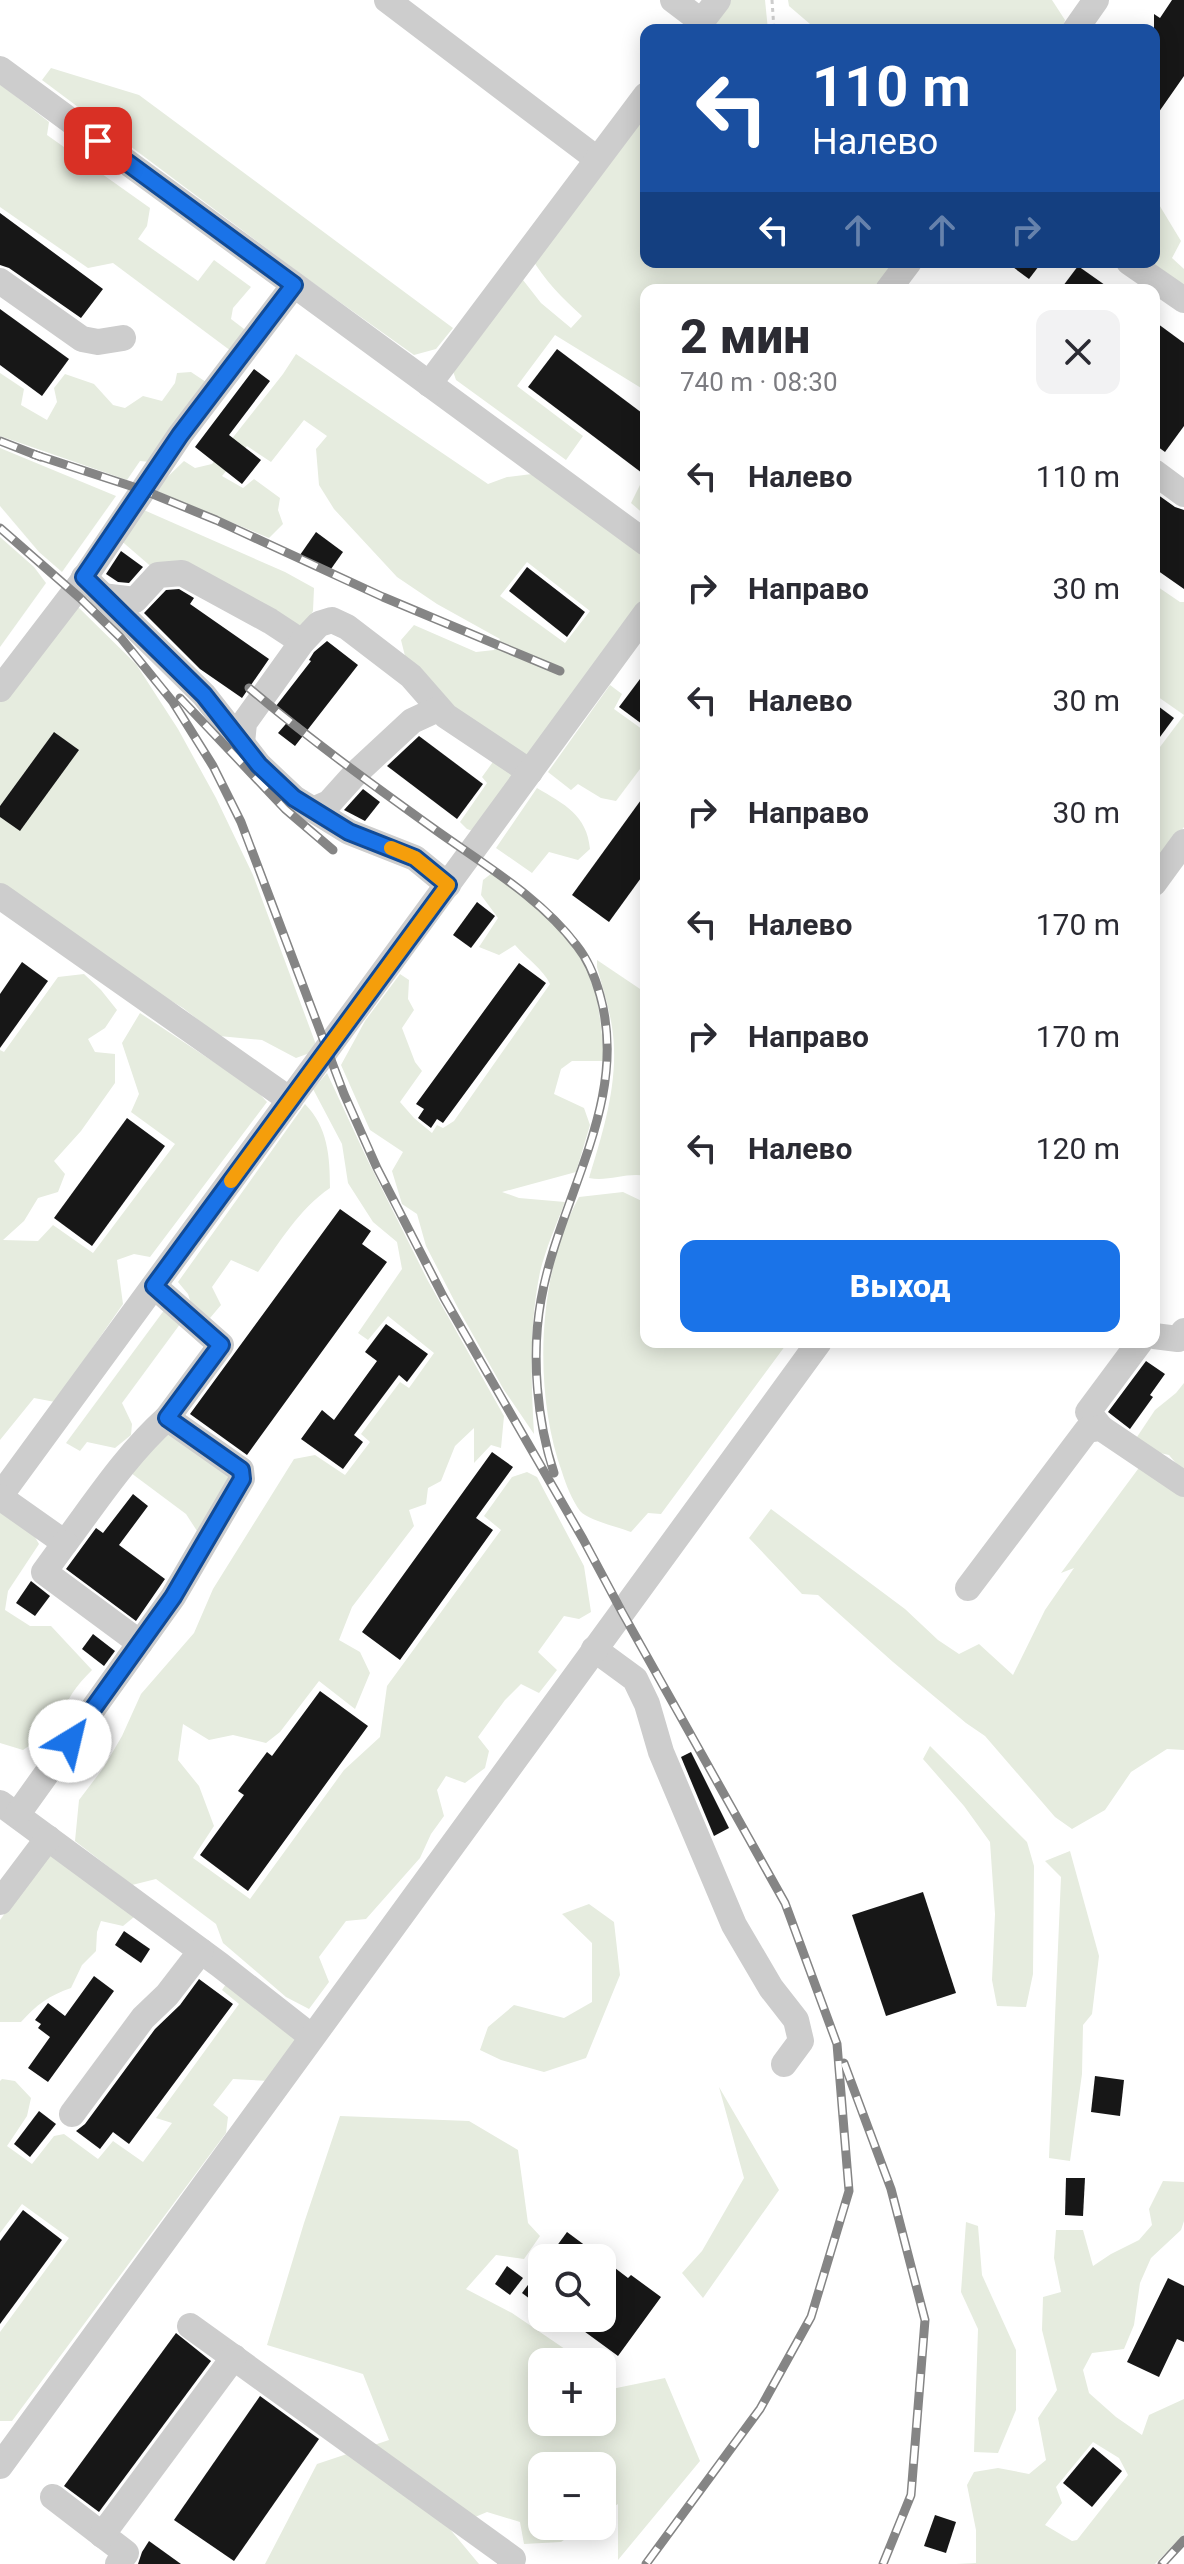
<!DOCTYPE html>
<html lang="ru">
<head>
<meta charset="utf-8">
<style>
	:root { --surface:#fff; --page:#f2f2f3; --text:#2b2b33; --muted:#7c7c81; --accent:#1a73e8 }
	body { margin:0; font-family:Roboto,sans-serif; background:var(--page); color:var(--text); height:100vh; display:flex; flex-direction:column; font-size:30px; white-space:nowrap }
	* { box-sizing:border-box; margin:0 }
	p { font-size:26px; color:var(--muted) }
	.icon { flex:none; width:44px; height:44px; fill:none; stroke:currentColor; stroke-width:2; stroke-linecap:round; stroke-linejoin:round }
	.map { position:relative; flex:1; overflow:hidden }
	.details { position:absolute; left:640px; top:284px; width:520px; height:1064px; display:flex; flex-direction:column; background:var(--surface); border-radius:16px; box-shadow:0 4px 20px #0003 }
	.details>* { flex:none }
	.hud { position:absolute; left:640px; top:24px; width:520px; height:244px; border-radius:16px; box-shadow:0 4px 20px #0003; background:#1a4fa0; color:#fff; overflow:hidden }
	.fabs { position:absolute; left:528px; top:2244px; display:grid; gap:16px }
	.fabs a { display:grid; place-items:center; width:88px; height:88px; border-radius:16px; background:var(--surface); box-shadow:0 4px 20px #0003; font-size:40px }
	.pin { position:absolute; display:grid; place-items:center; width:68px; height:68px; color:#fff; margin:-34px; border-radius:16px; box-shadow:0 4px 12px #0006 }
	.me { position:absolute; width:88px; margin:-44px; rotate:36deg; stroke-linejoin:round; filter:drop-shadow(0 0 6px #0008) }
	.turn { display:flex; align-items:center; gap:28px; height:168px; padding:0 40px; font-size:36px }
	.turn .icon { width:104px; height:104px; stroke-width:2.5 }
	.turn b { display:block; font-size:56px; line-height:68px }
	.lanes { display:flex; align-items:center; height:76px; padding:0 40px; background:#0003; justify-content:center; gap:40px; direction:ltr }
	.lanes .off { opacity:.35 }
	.round { display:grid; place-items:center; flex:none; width:84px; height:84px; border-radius:16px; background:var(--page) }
	.head { display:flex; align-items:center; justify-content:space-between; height:136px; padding:0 40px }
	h1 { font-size:48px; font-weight:800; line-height:60px }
	.button { display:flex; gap:16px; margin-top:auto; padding:16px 40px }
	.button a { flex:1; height:92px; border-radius:16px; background:var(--accent); color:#fff; font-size:32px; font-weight:800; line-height:92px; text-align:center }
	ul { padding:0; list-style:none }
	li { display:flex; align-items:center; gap:24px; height:112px; padding:0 40px }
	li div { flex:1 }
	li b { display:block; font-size:30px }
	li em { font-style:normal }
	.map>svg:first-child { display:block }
	.green { fill:#e6ecdf; fill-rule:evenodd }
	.building { fill:#171717 }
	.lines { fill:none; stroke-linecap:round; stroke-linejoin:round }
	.path { stroke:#cdcdcd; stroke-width:3; stroke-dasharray:4 4; stroke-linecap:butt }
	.minor { stroke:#cdcdcd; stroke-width:26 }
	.rail-casing { stroke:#858585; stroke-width:9 }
	.rail { stroke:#fff; stroke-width:6; stroke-dasharray:18; stroke-linecap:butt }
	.route-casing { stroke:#114b97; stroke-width:20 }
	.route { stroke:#1a73e8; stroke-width:14 }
	.slow { stroke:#f59e0b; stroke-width:14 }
</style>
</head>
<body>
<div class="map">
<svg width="1184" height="2564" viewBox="0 0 1184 2564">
	<rect width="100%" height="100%" fill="#fff"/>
	<!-- green -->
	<g class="green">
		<polygon points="724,0 765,0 768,30 701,30"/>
		<polygon points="788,0 1052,0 1065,20 1062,30 817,30 789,6"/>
		<polygon points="51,68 139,95 453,328 436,349 414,355 306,278 42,80"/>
		<polygon points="0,84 49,122 47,135 150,208 147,226 138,239 198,281 214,260 251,287 233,308 231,319 248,332 231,351 113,263 88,268 0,207"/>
		<path d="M 646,103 L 646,262 L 899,262 L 878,290 L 646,290 L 646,391 L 555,335 L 517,386 L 583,436 L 566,460 L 456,380 L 451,365 L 523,280 L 541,303 L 571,328 L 582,316 C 562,298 545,281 531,257 Z"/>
		<polygon points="1154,202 1158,203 1181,241 1172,258 1184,269 1184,286 1142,262 1154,262"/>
		<path d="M 296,354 L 488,484 L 507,477 L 532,474 L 646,555 L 646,599 L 478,833 L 467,829 L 460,822 L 487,783 L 482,777 L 503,748 L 452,708 L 405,656 L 401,640 L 414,625 L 476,652 L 494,650 L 500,639 L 437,604 L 397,577 L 334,509 L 319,485 L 316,449 L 327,436 L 304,420 L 271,462 L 247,446 L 222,476 L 243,488 L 254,479 L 280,498 L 278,510 L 283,524 L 269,538 L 154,490 L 184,461 L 195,468 L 212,464 L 283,374 ZM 527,562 L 590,611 L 565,643 L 500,596 Z"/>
		<polygon points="191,372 209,384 150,462 140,461 127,480 0,436 0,373 24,389 21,405 47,420 57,402 54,388 65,374 94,384 113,405 125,408 143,396 162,401 175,383 177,373"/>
		<polygon points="0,448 116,496 62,572 39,552 0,506"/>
		<polygon points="643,479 646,482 646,516 631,503"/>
		<polygon points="137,507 285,572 314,588 313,611 304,627 155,570 118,538"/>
		<polygon points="0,537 34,567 46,583 0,647"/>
		<polygon points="1155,585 1180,602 1184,602 1184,827 1154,866 1154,755 1184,715 1154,694"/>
		<polygon points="75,604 136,664 178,729 216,798 253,875 318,1050 296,1058 262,1040 219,1036 183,1008 116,968 0,884 0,702"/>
		<polygon points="610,685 622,694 614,709 646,732 646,761 616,801 601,798 578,784 571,790 548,772"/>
		<path d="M 537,788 C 564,804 587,815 590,849 L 578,860 L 549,852 L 532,873 L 496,848 Z"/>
		<path d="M 492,873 C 526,896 568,933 588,970 C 598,988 603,1040 604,1061 L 572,1061 L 561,1069 L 554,1094 L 584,1108 L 590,1125 L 576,1172 L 502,1192 L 519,1198 L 565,1202 C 556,1225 546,1248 540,1272 C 529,1326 531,1380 534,1434 L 504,1390 L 459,1310 L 426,1246 L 417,1214 L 402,1204 L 392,1171 L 403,1152 L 370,1130 L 341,1065 L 365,1021 L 400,974 L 409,980 L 408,999 L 414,1010 L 402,1028 L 415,1062 L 422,1071 L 400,1102 L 414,1118 L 432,1133 L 437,1125 L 443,1128 L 454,1121 L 550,984 C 543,969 526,958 515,945 L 499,955 L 479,947 L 498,918 L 481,895 L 483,880 Z"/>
		<path d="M 597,960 L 646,993 L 646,1176 C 627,1172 608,1182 589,1178 C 604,1129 620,1078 612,1027 C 609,1007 602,986 597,967 Z"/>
		<polygon points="84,974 101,990 117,1010 105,1028 88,1039 95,1052 115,1054 115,1083 81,1131 54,1161 65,1174 58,1192 38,1198 24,1221 3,1240 38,1241 53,1225 93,1253 175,1144 131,1112 139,1094 122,1043 140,1013 256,1090 267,1102 150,1257 134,1254 117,1260 123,1304 55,1402 34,1398 0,1440 0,1050 4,1052 58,977"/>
		<polygon points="327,1073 368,1161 428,1281 504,1416 501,1448 491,1445 474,1463 474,1428 455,1446 441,1481 428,1488 426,1504 409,1510 414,1526 352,1607 339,1640 360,1652 370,1673 355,1709 319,1681 280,1732 266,1743 233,1735 209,1740 183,1724 178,1760 199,1786 214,1826 193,1858 250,1899 344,1770 380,1737 387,1686 501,1530 484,1516 512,1477 527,1472 537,1477 584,1566 591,1612 579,1619 564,1616 538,1652 557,1670 539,1693 521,1684 505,1700 478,1737 489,1751 485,1768 465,1783 446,1776 437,1790 444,1816 431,1834 420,1858 366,1919 346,1921 319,1957 329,1982 309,2009 286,1997 223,1943 216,1924 156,1879 132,1885 75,1841 79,1800 104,1767 122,1736 141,1694 194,1633 213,1589 294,1459 315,1455 345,1475 370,1442 361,1434 400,1382 409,1388 434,1353 388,1316 368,1340 358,1333 402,1269 397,1242 373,1222 348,1183 342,1144 313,1089"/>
		<path d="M 305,1104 C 328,1127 330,1157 330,1188 C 299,1209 280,1242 258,1272 L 231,1260 L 212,1287 L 221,1305 L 210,1318 L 192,1306 L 188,1294 L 178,1282 Z"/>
		<path d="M 623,1192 L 646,1203 L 646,1342 L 788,1342 L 661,1514 L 648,1513 L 631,1532 C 618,1527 588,1520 580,1511 C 572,1500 566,1485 562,1472 C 533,1392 537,1273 579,1197 Z"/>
		<polygon points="165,1309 183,1320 122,1403 132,1424 131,1435 115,1448 87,1442 80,1451 66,1443"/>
		<polygon points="1184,1383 1184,1473 1169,1455 1147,1450 1137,1437 1155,1410 1176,1393"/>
		<polygon points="164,1430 232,1475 199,1534 186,1514 127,1470"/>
		<polygon points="1141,1465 1184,1494 1184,1750 1167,1749 1131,1772 1105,1810 1072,1829 1055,1817 985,1736 966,1723 893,1662 818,1595 802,1594 749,1538 771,1509 905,1609 938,1640 959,1654 979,1644 1013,1675 1045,1610 1074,1568 1061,1573"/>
		<path d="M 0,1512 L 32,1532 L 39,1544 L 8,1591 L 5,1610 L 30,1626 L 51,1626 L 92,1670 C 76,1686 65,1700 61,1722 L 41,1723 L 36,1741 L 23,1750 L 0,1743 Z"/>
		<polygon points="930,1746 1027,1842 1034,1866 1033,1974 1026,2007 997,2006 992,1980 995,1914 990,1842 964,1806 923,1759"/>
		<polygon points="1070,1851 1099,1956 1092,2014 1083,2025 1082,2074 1070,2161 1049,2158 1061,1877 1045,1861"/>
		<path d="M 49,1852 L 134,1917 L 123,1926 L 101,1921 L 97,1932 L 96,1951 L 82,1965 L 71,1988 C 50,1995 36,2005 21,2022 L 0,2022 L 0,1920 Z"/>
		<polygon points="589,1904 614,1922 620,1975 586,2058 544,2072 501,2060 480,2050 488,2027 514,2005 564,2018 592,2002 592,1943 562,1914"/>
		<polygon points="228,1981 299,2037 269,2081 233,2079 213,2105 228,2117 226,2133 12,2421 0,2421 0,2332 69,2238 22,2204 0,2233 0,2081 2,2079 15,2081 31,2098 27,2116 7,2146 32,2164 54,2136 64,2134 98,2159 113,2141 143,2162 172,2123 156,2118 239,2004 222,1990"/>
		<polygon points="719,2087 779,2190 703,2298 682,2273 702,2251 744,2178"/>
		<polygon points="340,2116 469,2121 518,2150 528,2223 540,2236 524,2259 496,2255 466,2289 512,2313 584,2362 542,2362 542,2422 602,2422 602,2391 665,2378 700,2461 618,2560 618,2504 602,2514 602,2466 542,2466 542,2526 584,2526 561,2542 524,2544 520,2522 487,2512 449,2528 479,2564 265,2564 317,2464 389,2440 363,2374 267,2345 304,2223"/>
		<path d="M 1163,2181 L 1184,2182 L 1184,2221 L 1181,2230 L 1151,2258 L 1140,2283 L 1134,2325 L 1124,2349 L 1092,2353 L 1083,2370 L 1089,2393 L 1116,2417 L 1142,2435 L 1149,2415 L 1184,2399 L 1184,2534 L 1155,2564 L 956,2564 L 976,2563 L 976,2530 L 967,2485 L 974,2472 L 998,2468 L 1029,2474 L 1046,2460 L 1038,2418 L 1057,2390 L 1042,2330 L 1043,2297 L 1061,2292 L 1054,2258 L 1056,2230 L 1083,2230 L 1093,2266 L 1111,2254 L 1139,2240 L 1152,2225 L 1149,2209 ZM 1093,2442 L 1119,2458 L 1128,2475 L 1077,2540 L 1072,2541 L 1045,2525 L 1062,2503 L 1056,2487 Z"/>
		<polygon points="966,2222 978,2226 982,2275 1016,2350 1016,2410 998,2453 974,2452 978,2329 961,2292"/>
	</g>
	<!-- building -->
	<g class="building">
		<polygon points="1172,0 1184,0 1184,76 1154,119 1154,14 1160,18"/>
		<polygon points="0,213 103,289 81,318 9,268 0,265"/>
		<polygon points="1006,262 1042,262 1029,279"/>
		<polygon points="1078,266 1112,290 1060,290"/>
		<polygon points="0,309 69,359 42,396 0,365"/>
		<polygon points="1154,321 1184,343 1184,426 1165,452 1154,444"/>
		<polygon points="557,349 646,416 646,476 528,387"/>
		<polygon points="254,369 270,381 229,435 261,460 242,484 195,447"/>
		<polygon points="1154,492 1175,507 1184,510 1184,589 1154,568"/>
		<polygon points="316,532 343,552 331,569 300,555"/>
		<polygon points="121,551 143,567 129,583 118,582 106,574"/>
		<polygon points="527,567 585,612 567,637 509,591"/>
		<polygon points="179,589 194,598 190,604 269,659 242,698 200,669 144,613 166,590"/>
		<polygon points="327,641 358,665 295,746 278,733 291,718 276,706 311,661 309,660 314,652"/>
		<polygon points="646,671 646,727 619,707"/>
		<polygon points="1154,703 1174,718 1154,745"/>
		<polygon points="54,732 79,750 20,831 0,817 0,806"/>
		<polygon points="419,736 483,784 457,819 387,766"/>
		<polygon points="363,789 380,802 365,821 344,810"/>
		<polygon points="646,793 646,871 609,922 572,895"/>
		<polygon points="477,902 495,916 471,948 453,935"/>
		<polygon points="22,962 48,981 0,1048 0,994"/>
		<polygon points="519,963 546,983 443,1123 437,1119 431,1128 418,1118 424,1109 416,1104"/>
		<polygon points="127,1118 165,1146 92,1246 54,1218"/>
		<polygon points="340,1209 371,1231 362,1244 387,1262 247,1455 190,1414"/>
		<polygon points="386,1324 428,1354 407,1382 399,1375 354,1435 363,1442 343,1469 301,1439 322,1410 334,1420 377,1361 365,1352"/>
		<polygon points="1146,1361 1165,1374 1150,1395 1153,1397 1130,1429 1108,1412"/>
		<polygon points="492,1452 513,1467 476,1518 493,1530 400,1660 362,1632"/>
		<polygon points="133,1494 148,1506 119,1545 165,1579 136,1621 66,1569 96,1528 103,1533"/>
		<polygon points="31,1581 50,1596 35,1616 16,1603"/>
		<polygon points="93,1634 115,1651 104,1666 82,1649"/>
		<polygon points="320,1691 368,1726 248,1891 200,1855 244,1795 238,1791 267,1752 272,1756"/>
		<polygon points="691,1752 729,1828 714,1836 681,1757"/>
		<polygon points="923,1892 956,1993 886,2016 852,1915"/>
		<polygon points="124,1931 150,1949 141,1963 115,1945"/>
		<polygon points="94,1976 114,1991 48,2082 28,2068 50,2037 38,2028 41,2024 35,2020 48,2003 65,2016"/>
		<polygon points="199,1979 233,2004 129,2144 113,2132 100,2149 76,2131 85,2124 155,2029 180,2005"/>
		<polygon points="1095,2076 1124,2080 1120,2116 1091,2112"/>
		<polygon points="39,2111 56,2124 30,2157 14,2144"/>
		<polygon points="1066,2178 1085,2178 1083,2216 1065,2215"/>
		<polygon points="23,2210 62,2240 0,2324 0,2241"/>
		<polygon points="567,2232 602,2258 548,2258"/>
		<polygon points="602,2258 628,2278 631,2275 661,2297 618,2356 566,2318 602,2318"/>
		<polygon points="507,2266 523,2278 510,2295 495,2284"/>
		<polygon points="542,2266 542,2308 522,2293"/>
		<polygon points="1168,2278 1184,2286 1184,2342 1177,2339 1159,2377 1127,2362"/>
		<polygon points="176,2333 211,2361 99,2512 64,2486"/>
		<polygon points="260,2396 319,2439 234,2561 174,2520"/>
		<polygon points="1093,2447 1122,2471 1092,2507 1063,2483"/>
		<polygon points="935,2515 956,2522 946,2553 924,2546"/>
		<polygon points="149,2541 181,2564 138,2564 142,2552"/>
	</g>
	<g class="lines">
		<!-- path -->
		<polyline class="path" points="772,0 774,30"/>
		<!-- minor -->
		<g class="minor">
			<polyline points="387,0 597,159"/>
			<polyline points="673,0 702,22"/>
			<polyline points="695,30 718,0"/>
			<polyline points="1075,30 1096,0"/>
			<polyline points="0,69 646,543"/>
			<polyline points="1129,262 1184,300"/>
			<polyline points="0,281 82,339 98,342 123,338"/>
			<polyline points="888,290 909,262"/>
			<polyline points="429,384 646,95"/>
			<polyline points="1154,472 1184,494"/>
			<polyline points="84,577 204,695 259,765 294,798 349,832 415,858 448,885"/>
			<polyline points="102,596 135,600 158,575 182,573 270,621 302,642"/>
			<polyline points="0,689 79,586 180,435 294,285"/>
			<polyline points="242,743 244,723 302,642 319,624 332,620 347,627 411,676 446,716 530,772"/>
			<polyline points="313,810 329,803 356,773 412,721 438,709"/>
			<polyline points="1154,883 1184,842"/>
			<polyline points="0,896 290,1100"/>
			<polyline points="1154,1336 1178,1339 1184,1331"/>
			<polyline points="1101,1428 1088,1412 1140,1342"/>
			<polyline points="0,1496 646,613"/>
			<path d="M 0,1497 L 65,1543 C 97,1500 127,1454 167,1418"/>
			<polyline points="65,1543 44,1572 140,1643"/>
			<polyline points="968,1588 1087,1430 1101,1428 1184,1484"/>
			<polyline points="594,1649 635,1679 647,1704 661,1752 734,1925 771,1988 796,2020 801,2041 784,2064"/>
			<polyline points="0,1803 220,1965 312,2037"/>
			<polyline points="17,1815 173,1597 242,1479 241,1470 167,1418 221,1345 154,1286"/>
			<polyline points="0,1902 48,1838"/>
			<polyline points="72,2114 143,2018 167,1995 201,1951"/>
			<polyline points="190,2326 513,2559 510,2564"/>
			<polyline points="0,2466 819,1342"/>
			<polyline points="53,2497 126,2553 118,2564"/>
			<polyline points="102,2535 234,2357"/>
		</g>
		<defs>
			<g id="rail">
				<polyline points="0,441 41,457"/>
				<polyline points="33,454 143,490 216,520 383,597 560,671"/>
				<polyline points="0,528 80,598 121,638 173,702 213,766 241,822 344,1094 377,1168 444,1298 583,1539 622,1612 785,1903 837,2044 849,2191 811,2317 760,2409 646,2564"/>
				<path d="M 249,688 C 309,739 373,785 437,831 C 486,866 541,898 577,946 C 589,961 595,977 600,995 C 630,1102 559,1197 541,1300 C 531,1355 537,1421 554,1473"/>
				<polyline points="180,698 285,809 333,850"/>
				<polyline points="844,2063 891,2189 925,2320 911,2495 883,2564"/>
				<polyline points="1162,2564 1184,2540"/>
			</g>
		</defs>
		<!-- rail casing -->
		<use href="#rail" class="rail-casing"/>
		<!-- rail -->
		<use href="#rail" class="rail"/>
	</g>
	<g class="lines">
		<defs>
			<polyline id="route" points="70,1741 173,1597 242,1479 241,1470 167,1418 221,1345 154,1286 448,885 415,858 349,832 294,798 259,765 204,695 84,577 180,435 294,285 98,141"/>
		</defs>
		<!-- route casing -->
		<use href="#route" class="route-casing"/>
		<!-- route -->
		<use href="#route" class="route"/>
		<!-- slow -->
		<polyline class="slow" points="231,1181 448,885 415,858 391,848"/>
	</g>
</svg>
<div class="fabs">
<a><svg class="icon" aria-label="search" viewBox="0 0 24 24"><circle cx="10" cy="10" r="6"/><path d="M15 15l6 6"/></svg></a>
<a>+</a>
<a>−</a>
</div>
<div class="pin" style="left:98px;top:141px;background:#d93025"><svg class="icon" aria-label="arrive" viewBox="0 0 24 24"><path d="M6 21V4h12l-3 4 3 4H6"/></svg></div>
<svg class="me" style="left:70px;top:1741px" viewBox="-20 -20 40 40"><circle r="19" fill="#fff"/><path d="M0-13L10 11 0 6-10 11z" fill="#1a73e8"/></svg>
<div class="hud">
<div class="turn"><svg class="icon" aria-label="left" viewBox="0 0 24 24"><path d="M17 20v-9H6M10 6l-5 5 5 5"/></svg><div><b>110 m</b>Налево</div></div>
<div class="lanes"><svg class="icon" aria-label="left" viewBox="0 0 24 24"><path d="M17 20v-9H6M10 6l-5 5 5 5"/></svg><svg class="icon off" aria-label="ahead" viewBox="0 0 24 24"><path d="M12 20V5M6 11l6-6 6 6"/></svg><svg class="icon off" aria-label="ahead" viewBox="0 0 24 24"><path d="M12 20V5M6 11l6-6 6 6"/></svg><svg class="icon off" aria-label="right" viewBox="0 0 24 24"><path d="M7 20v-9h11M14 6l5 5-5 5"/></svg></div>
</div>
<section class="details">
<div class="head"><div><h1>2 мин</h1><p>740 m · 08:30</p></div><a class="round"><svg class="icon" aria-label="close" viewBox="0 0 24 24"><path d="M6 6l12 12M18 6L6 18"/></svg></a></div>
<ul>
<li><svg class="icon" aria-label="left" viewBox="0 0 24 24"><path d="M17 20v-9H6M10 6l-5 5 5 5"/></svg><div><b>Налево</b></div><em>110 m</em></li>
<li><svg class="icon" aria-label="right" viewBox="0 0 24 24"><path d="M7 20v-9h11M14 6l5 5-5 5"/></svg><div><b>Направо</b></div><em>30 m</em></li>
<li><svg class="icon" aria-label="left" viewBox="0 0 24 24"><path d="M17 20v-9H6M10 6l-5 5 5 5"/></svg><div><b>Налево</b></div><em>30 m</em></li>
<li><svg class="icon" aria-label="right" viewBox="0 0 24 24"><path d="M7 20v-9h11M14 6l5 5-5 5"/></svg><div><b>Направо</b></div><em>30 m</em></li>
<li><svg class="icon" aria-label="left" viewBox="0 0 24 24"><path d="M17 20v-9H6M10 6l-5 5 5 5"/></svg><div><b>Налево</b></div><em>170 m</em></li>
<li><svg class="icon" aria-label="right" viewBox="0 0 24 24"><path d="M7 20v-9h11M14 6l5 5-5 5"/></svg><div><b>Направо</b></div><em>170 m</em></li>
<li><svg class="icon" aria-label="left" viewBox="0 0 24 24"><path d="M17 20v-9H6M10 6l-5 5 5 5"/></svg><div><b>Налево</b></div><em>120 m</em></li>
</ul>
<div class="button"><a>Выход</a></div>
</section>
</div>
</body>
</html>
